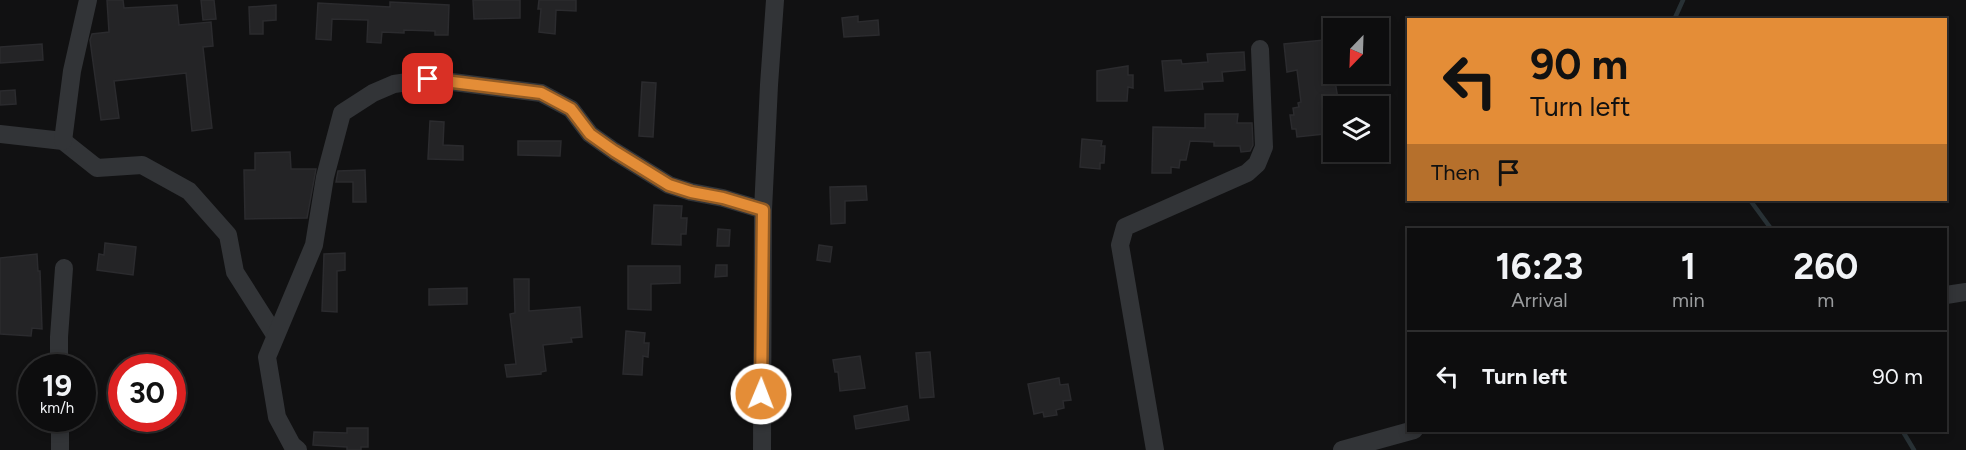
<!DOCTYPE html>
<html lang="en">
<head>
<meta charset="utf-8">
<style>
	:root { --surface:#0d0d0e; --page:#161617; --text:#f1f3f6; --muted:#9a9c9e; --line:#2d2d2e }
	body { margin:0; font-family:Figtree,sans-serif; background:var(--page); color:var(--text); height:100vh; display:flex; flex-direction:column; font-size:22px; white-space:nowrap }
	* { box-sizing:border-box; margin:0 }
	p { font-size:20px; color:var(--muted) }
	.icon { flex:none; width:33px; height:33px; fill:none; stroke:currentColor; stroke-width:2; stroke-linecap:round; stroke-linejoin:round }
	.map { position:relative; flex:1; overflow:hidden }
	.sheet { position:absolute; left:1407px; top:228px; width:540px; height:204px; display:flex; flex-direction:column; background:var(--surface); border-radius:0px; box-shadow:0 3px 9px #0003,0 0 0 2px var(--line) }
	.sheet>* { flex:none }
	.guide { position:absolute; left:1407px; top:18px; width:540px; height:183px; border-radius:0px; box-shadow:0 3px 9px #0003,0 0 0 2px var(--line); background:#e48d37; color:#111; overflow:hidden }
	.needle { width:39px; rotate:203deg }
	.controls { position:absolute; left:1323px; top:18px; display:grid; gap:12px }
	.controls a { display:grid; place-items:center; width:66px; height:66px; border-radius:0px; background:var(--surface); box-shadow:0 3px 9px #0003,0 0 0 2px var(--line); font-size:30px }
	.speed { position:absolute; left:18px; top:354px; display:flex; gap:12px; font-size:30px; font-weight:700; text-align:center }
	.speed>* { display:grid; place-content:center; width:78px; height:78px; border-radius:50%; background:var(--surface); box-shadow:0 3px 9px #0003,0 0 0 2px var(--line); line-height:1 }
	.speed small { font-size:15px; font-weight:400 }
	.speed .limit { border:9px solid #d22; background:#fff; color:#111 }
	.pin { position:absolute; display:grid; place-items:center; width:51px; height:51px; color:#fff; margin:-26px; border-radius:12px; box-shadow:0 3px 9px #0006 }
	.me { position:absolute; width:66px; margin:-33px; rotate:1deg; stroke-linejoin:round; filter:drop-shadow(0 0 4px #0008) }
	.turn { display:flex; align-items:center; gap:21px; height:126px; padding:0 24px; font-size:27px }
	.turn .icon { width:78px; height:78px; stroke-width:2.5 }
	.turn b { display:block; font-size:42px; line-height:51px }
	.then { display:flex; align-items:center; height:57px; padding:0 24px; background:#0003; gap:12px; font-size:22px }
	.eta { display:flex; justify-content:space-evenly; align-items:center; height:102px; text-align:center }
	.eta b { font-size:36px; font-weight:700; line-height:42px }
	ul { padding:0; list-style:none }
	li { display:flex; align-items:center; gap:18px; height:90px; padding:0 24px; border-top:2px solid var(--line) }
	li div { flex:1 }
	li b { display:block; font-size:22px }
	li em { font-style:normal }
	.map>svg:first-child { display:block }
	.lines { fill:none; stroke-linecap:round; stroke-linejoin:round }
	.stream { stroke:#283135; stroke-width:4.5 }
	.building { fill:#242426; stroke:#2b2b2e; stroke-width:1.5 }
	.minor { stroke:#323437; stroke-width:18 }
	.route-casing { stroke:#945c24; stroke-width:15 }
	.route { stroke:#e48d37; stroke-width:10 }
</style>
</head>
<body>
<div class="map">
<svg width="1966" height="450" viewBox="0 0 1966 450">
	<rect width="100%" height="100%" fill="#111112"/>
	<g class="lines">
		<!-- stream -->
		<g class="stream">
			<polyline points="1674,20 1683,0"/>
			<polyline points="1750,200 1772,230"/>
			<polyline points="1902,430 1914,450"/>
		</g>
	</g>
	<!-- building -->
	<g class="building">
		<polygon points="107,0 123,0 124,8 177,5 179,25 211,22 213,46 203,47 212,128 192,131 186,73 114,81 119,118 101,120 90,40 92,34 109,32"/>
		<polygon points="201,0 214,0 216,19 203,20"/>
		<polygon points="473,0 520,0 520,18 474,19"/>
		<polygon points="539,0 576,0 576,11 556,10 555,34 539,32 541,9 538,9"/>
		<polygon points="390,2 449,5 448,35 435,35 435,31 404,30 404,33 382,32 381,43 367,42 368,20 332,19 331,40 316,39 318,3 390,7"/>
		<polygon points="276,5 276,20 263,21 263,34 250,34 249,7"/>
		<polygon points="858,16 858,22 878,20 879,35 844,37 842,18"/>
		<polygon points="1334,39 1334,74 1339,106 1334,106 1334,127 1324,129 1324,134 1297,137 1296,129 1292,129 1290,115 1294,115 1293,108 1299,107 1298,103 1301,102 1297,70 1287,72 1284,44"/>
		<polygon points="42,44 43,60 0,63 0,47"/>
		<polygon points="1244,52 1245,70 1222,72 1223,81 1202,82 1203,89 1165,91 1162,61 1181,60 1182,64 1208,62 1207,54"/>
		<polygon points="1128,66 1128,75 1133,75 1133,88 1128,87 1127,101 1097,101 1097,71"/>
		<polygon points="642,82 656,83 653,137 639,136"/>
		<polygon points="15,90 16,104 0,105 0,91"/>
		<polygon points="1205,114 1238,114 1237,123 1252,123 1253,145 1250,151 1241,152 1240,146 1214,146 1214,142 1190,141 1186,160 1180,160 1179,168 1171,167 1171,173 1152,173 1153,127 1205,128"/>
		<polygon points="430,121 444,122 443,145 463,146 463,160 428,159"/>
		<polygon points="1082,139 1102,141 1101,146 1105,146 1104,163 1100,163 1100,169 1080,167"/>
		<polygon points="518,141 561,141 560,156 518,155"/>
		<polygon points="290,152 291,169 316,169 307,218 245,219 244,170 255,170 255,153"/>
		<polygon points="365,170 366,202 353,202 353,182 336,182 338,171"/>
		<polygon points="866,186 867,200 845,201 845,223 831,224 830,187"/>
		<polygon points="654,205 682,206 681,218 687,218 686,234 681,234 681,245 652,244"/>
		<polygon points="718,229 730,230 729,246 717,246"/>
		<polygon points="105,243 136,247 133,275 97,270 99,254 104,255"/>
		<polygon points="819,245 832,247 830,262 817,260"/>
		<polygon points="345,253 345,270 337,271 337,312 322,311 324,254"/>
		<polygon points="37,254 38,271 40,271 42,329 32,328 31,336 0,334 0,258"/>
		<polygon points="716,265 727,265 727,276 715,277"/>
		<polygon points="628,266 680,266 680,283 651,284 651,310 628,309"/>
		<polygon points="514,279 529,279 529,311 580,307 582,337 571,338 572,342 543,345 546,371 541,372 541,374 507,377 505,365 516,364 510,314 515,313"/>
		<polygon points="467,288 467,304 429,305 429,289"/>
		<polygon points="626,331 645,333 644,343 649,343 648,357 643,356 642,375 623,374"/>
		<polygon points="930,352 934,397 920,398 916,353"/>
		<polygon points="860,356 865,388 840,391 838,372 835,372 833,360"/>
		<polygon points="1059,378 1060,385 1068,384 1071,400 1063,401 1064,408 1056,410 1057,415 1044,417 1043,412 1034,414 1028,384"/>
		<polygon points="907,406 909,420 856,429 854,416"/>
		<polygon points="347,428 368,428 368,447 361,447 361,450 347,450 347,447 313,445 314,432 347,433"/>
	</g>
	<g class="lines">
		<!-- minor -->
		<g class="minor">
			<polyline points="0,134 63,141 97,168 142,165 189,191 228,235 235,272 275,335"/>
			<polyline points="63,141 72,71 88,0"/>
			<polyline points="1946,295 1966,292"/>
			<polyline points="59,368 59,337 64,268"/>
			<polyline points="60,418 60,450"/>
			<polyline points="298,450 292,445 277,417 267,357 314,245 325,177 342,113 373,93 394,84 428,79 541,93 571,109 590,134 614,151 669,185 691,192 723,198 763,210"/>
			<polyline points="762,450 763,210 769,85 775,0"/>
			<polyline points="1155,450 1120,245 1125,227 1247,173 1257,164 1264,147 1260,49"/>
			<polyline points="1342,450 1414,430"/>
		</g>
	</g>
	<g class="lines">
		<defs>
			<polyline id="route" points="428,79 541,93 571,109 590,134 614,151 669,185 691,192 723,198 763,210 761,394"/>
		</defs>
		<!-- route casing -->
		<use href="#route" class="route-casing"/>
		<!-- route -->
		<use href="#route" class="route"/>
	</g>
</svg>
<div class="controls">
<a><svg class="needle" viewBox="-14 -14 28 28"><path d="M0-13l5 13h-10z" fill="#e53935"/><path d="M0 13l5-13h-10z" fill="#9a9c9e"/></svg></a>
<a><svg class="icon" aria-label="layers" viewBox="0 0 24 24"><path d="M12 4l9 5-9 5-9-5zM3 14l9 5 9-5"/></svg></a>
</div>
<div class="speed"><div>19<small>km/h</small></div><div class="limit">30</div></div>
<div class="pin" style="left:428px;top:79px;background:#d93025"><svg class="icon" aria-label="arrive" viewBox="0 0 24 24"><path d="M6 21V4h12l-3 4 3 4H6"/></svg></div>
<svg class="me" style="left:761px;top:394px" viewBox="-20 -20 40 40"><circle r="17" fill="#e48d37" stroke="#fff" stroke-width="3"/><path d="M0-11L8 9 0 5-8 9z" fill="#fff"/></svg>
<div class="guide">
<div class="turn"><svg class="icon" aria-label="left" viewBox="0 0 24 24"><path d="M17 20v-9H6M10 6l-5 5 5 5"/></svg><div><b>90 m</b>Turn left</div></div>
<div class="then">Then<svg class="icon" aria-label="arrive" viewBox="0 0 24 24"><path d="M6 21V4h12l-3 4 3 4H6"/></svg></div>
</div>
<section class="sheet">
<div class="eta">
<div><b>16:23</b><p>Arrival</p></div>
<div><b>1</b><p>min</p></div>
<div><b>260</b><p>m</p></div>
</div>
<ul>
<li><svg class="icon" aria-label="left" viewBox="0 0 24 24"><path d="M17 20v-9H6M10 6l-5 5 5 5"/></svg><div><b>Turn left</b></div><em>90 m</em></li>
</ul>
</section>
</div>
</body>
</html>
